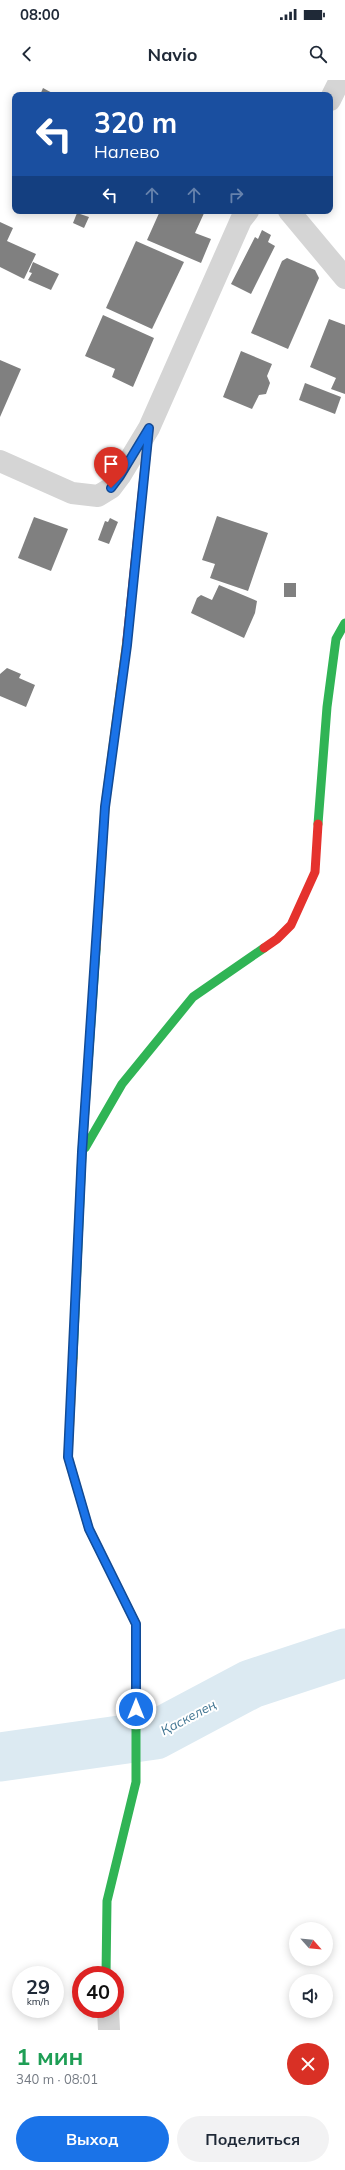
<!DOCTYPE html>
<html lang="ru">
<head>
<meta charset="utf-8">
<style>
	:root { --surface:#fff; --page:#f2f2f3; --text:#1f2937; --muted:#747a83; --accent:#1a73e8 }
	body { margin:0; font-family:Mulish,sans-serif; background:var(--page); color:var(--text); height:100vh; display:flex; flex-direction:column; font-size:15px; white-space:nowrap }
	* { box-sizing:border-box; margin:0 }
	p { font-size:13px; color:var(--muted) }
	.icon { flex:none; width:22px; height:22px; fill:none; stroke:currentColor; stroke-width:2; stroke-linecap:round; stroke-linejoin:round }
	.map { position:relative; height:1950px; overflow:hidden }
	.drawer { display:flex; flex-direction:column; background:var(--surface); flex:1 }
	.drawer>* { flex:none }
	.top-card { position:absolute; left:12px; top:12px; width:321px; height:122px; border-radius:8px; box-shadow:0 2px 10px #0003; background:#1a4fa0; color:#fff; overflow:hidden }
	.needle { width:26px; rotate:117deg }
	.fabs { position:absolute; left:289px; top:1842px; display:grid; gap:8px }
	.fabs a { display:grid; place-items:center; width:44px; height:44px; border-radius:50%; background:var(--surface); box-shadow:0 2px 10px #0003; font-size:20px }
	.speed { position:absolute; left:12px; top:1886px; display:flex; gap:8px; font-size:20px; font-weight:700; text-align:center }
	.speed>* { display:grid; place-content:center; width:52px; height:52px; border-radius:50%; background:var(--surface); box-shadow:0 2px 10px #0003; line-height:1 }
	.speed small { font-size:10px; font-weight:400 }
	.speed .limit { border:6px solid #d22; background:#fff; color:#111 }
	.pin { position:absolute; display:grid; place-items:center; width:34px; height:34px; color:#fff; margin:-41px -17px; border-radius:50% 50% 50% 0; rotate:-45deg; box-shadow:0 0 4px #0007 }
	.pin .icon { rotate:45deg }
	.me { position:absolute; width:44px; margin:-22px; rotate:0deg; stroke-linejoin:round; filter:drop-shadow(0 0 3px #0008) }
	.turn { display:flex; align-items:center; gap:14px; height:84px; padding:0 16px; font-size:18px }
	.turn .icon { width:52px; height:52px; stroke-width:2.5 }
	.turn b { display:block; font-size:28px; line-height:34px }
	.lanes { display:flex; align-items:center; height:38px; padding:0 16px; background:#0003; justify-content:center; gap:20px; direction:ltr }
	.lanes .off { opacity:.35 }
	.round { display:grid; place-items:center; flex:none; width:42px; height:42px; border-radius:21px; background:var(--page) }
	.overview { display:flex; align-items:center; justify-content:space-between; height:68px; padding:0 16px }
	h1 { font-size:24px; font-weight:700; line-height:30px; color:#1e9e55 }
	.primary-button { display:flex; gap:8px; margin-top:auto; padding:8px 16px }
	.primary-button a { flex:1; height:46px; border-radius:24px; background:var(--accent); color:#fff; font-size:16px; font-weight:700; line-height:46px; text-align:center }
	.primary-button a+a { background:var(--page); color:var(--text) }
	.status { display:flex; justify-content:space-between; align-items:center; height:28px; padding:0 20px; background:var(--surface); direction:ltr }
	.status svg { height:11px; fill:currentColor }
	header { display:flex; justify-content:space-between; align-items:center; height:52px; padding:0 16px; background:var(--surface); font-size:18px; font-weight:700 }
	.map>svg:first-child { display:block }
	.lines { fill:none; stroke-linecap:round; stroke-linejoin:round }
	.river { stroke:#dceaf2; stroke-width:49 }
	.building { fill:#808080 }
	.street { stroke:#d5d5d5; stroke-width:22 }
	.fast { stroke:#30b455; stroke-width:9 }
	.slow { stroke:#ff9f0a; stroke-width:9 }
	.jam { stroke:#e5322d; stroke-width:9 }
	.route-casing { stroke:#114b97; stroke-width:10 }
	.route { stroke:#1a73e8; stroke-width:7 }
	.labels { text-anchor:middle; stroke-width:4; stroke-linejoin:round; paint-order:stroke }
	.water-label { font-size:13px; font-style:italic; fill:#407592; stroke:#fff }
</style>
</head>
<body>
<div class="status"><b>08:00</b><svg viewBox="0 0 49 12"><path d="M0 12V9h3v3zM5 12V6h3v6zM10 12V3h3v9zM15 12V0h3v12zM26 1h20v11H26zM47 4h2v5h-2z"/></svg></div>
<header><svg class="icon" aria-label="back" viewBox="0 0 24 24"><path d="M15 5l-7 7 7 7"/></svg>Navio<svg class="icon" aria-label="search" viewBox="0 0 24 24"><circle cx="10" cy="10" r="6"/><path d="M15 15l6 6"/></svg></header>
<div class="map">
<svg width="345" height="1950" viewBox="0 0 345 1950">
	<rect width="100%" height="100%" fill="#fff"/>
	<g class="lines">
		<!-- river -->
		<polyline class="river" points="0,1677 155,1655 251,1604 345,1573"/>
	</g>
	<!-- building -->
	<g class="building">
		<polygon points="43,8 56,15 40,15"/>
		<polygon points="160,131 205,131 195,153 211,159 201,183 147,160"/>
		<polygon points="77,133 89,137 84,148 73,143"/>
		<polygon points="0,142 13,148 7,161 36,174 24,199 0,187"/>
		<polygon points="262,150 271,155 268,162 275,166 251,214 231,204 255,157 258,159"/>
		<polygon points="136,161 184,182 152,249 106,228"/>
		<polygon points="287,178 315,190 319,198 288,269 251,253 282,181"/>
		<polygon points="33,182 59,194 51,210 28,200 32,193 29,192"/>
		<polygon points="103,235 154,258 133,307 112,297 115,289 85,276"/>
		<polygon points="329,239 345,245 345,314 331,309 336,298 310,287"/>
		<polygon points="241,271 272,284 267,296 270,303 266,314 259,315 252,329 223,317"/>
		<polygon points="0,280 21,289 0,337"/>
		<polygon points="305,303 341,317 335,334 299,320"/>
		<polygon points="217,436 268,453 248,511 210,498 215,484 202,480"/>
		<polygon points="34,437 68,449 51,491 18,478"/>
		<polygon points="110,438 118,442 109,464 98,460 105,441 108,442"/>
		<rect x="284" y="503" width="12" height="14"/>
		<polygon points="219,505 257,521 255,533 244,558 191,533 197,518 201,515 212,520"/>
		<polygon points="7,588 21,594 19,598 35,605 26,627 0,616 0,594"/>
	</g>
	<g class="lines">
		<!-- street -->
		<g class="street">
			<polyline points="330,20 340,0"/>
			<polyline points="289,131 345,198"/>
			<polyline points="0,381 72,413 98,416 111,408 120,396 149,348 241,140 248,131"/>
			<polyline points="108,1929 109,1950"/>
		</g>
		<!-- fast -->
		<g class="fast">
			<polyline points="318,744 327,627 336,559 345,543"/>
			<polyline points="85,1068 122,1004 193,917 264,868"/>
			<polyline points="73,1278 82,1072 96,869"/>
			<polyline points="106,1895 107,1821 136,1702 136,1600"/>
		</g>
		<!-- slow -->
		<g class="slow">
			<polyline points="96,869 105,727 127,560"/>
			<polyline points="73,1278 68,1377 89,1449 136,1544 136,1600"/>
		</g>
		<!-- jam -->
		<g class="jam">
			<polyline points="127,560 149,348"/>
			<polyline points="264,868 277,859 291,845 315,792 318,744"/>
		</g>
	</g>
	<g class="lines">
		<defs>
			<polyline id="route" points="111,408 120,396 149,348 127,565 105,727 82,1072 68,1377 89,1449 136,1544 136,1629"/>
		</defs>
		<!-- route casing -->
		<use href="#route" class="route-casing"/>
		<!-- route -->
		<use href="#route" class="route"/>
	</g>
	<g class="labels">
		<!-- water labels -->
		<g class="water-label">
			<text transform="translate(188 1637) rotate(-28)" y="5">Қаскелең</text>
		</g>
	</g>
</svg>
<div class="fabs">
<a><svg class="needle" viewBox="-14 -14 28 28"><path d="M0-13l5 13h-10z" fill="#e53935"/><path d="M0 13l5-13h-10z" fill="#747a83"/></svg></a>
<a><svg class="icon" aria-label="sound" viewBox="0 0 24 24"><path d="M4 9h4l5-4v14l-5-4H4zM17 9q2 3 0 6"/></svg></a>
</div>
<div class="speed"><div>29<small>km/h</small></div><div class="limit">40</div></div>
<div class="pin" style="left:111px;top:408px;background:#d93025"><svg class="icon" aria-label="arrive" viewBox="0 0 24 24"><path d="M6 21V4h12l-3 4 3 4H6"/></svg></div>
<svg class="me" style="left:136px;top:1629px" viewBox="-20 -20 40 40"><circle r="17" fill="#1a73e8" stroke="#fff" stroke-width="3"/><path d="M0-11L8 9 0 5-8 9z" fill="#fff"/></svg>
<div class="top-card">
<div class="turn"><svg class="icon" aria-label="left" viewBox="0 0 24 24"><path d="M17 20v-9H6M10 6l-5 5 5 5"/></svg><div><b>320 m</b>Налево</div></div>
<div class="lanes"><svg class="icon" aria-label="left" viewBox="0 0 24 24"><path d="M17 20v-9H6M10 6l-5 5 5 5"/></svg><svg class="icon off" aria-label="ahead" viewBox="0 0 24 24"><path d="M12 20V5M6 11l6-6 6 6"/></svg><svg class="icon off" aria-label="ahead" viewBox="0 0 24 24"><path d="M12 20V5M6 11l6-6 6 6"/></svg><svg class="icon off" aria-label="right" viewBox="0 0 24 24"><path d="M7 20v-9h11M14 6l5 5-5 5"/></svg></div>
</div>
</div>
<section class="drawer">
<div class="overview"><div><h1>1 мин</h1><p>340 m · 08:01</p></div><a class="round" style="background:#d93025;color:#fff"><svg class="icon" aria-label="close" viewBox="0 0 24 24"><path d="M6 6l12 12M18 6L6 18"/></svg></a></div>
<div class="primary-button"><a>Выход</a><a>Поделиться</a></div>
</section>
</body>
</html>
